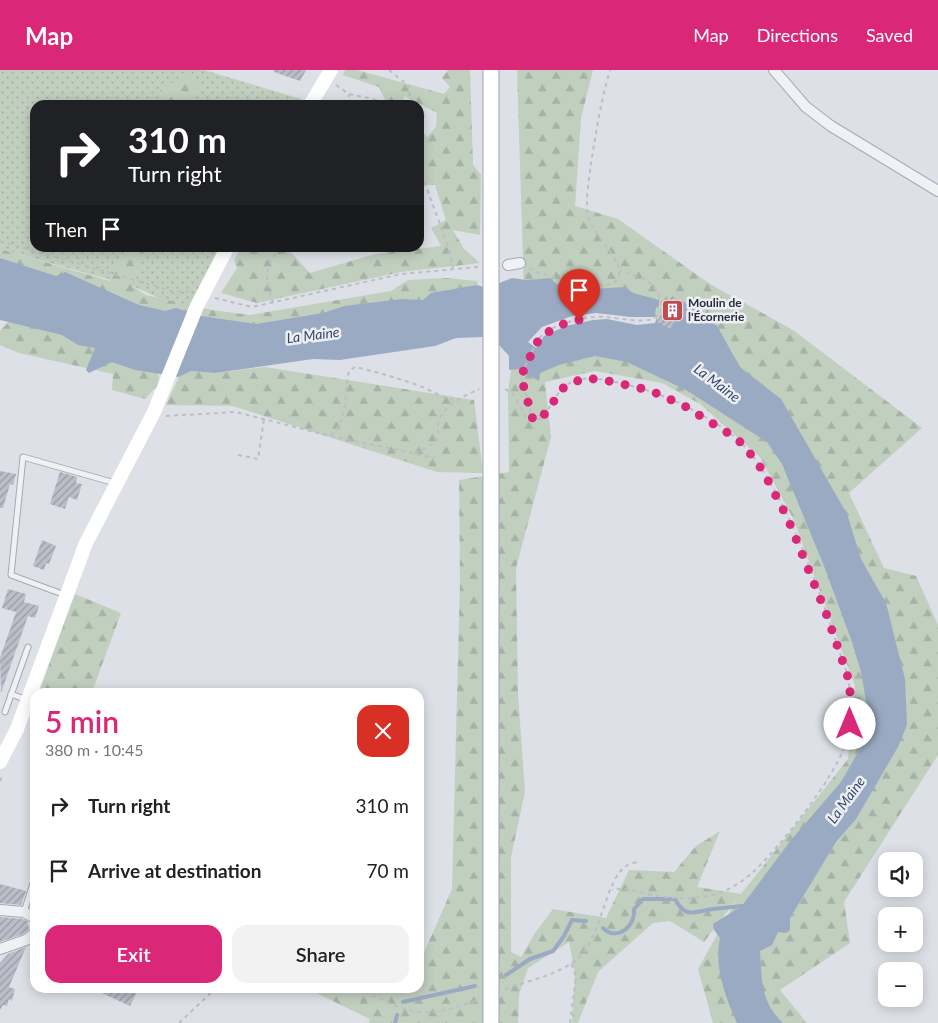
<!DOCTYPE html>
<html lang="en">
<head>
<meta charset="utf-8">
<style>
	:root { --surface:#fff; --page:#f2f2f2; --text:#222; --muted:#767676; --accent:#db2777 }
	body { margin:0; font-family:Lato,sans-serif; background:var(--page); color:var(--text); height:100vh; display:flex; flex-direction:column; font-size:19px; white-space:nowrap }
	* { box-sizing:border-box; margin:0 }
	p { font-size:16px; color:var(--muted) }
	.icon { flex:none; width:28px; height:28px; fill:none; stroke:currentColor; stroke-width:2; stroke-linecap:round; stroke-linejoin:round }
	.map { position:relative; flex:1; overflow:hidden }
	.sheet { position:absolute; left:30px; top:618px; width:394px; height:305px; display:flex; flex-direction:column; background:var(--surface); border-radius:15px; box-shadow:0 2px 12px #0003 }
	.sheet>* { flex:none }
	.guide { position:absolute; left:30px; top:30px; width:394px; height:152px; border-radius:15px; box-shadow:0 2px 12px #0003; background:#202124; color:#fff; overflow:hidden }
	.tools { position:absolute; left:878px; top:782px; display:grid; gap:10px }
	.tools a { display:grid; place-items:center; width:45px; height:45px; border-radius:10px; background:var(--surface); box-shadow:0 2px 12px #0003; font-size:25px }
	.pin { position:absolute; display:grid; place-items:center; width:42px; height:42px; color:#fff; margin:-51px -21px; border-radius:50% 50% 50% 0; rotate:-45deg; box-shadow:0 0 5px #0007 }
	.pin .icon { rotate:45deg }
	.me { position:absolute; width:55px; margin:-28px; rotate:0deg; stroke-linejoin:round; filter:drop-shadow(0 0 4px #0008) }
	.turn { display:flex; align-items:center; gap:18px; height:105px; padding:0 15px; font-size:22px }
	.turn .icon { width:65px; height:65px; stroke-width:2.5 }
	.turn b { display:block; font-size:35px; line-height:42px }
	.then { display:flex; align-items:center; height:48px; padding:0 15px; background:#0003; gap:10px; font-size:19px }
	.round { display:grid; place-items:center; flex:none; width:52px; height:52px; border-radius:15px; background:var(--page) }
	.head { display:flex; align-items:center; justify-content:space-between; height:85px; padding:0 15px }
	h1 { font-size:30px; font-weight:600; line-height:38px; color:var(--accent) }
	.primary-button { display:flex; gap:10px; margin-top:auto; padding:10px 15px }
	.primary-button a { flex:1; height:58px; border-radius:15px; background:var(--accent); color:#fff; font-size:20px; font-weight:600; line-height:58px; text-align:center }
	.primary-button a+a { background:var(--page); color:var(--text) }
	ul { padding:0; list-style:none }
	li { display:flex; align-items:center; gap:15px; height:65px; padding:0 15px }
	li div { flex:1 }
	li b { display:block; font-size:19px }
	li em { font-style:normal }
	header { display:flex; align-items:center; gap:30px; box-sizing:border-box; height:70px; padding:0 25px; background:var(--accent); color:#fff }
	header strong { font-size:24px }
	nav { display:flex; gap:28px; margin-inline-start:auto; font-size:18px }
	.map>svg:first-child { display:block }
	.grass { fill:url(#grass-dots) }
	.forest { fill:url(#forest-firs); fill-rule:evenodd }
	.water { fill:#9baac3 }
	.pier { fill:#dde0e6 }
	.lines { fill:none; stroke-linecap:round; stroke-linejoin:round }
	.stream { stroke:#9baac3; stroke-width:4 }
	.building { fill:url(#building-hatch) }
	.lane-casing { stroke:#a7aab3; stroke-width:7 }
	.street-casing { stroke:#a7aab3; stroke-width:12 }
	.primary-casing { stroke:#9ea3b0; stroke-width:17 }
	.path { stroke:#bcbec5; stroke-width:2; stroke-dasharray:4 4; stroke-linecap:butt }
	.lane { stroke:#f0f1f5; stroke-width:5 }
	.street { stroke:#f0f1f5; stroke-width:10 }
	.secondary { stroke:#fff; stroke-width:14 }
	.primary { stroke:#fff; stroke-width:15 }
	.primary-bridge-casing { stroke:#9ea3b0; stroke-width:17; stroke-linecap:butt }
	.primary-bridge { stroke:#fff; stroke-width:15 }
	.route { stroke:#db2777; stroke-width:9; stroke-dasharray:0 16.2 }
	.labels { text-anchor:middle; stroke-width:5; stroke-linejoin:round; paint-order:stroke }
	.poi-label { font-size:12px; font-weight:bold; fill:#282d3b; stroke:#edeff4; text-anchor:start }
	.water-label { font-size:14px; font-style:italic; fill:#36476b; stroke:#edeff4 }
</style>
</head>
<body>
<header>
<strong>Map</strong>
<nav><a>Map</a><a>Directions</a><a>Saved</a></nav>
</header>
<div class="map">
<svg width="938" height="953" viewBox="0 0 938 953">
	<defs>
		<pattern id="grass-dots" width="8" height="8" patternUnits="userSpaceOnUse" patternTransform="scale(1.25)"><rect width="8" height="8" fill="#c1cfbf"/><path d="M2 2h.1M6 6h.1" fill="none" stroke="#a6b2a5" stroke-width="1.8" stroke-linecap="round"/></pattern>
		<pattern id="forest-firs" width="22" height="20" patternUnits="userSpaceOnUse" patternTransform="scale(1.25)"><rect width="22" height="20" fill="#c1cfbf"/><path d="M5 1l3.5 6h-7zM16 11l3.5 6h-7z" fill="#a6b2a5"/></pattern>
		<pattern id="building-hatch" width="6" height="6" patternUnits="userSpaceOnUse" patternTransform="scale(1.25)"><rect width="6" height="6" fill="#bbbec8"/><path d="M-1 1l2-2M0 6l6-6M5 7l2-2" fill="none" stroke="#989ba4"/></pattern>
	</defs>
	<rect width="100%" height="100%" fill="#dde0e6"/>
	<!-- grass -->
	<polygon class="grass" points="0,0 204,0 301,29 297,35 35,35 35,178 222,178 189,241 132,216 0,179"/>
	<!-- forest -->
	<g class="forest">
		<polygon points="345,0 357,0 444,24 450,17 442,8 448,0 470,0 473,95 481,105 480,165 453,160 464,179 480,193 401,202 257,233 221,223 237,198 234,190 241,178 287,178 310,203 375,184 441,176 431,158 446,150 435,115 419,115 419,41 425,44 422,61 427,67 436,57 437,43 404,26 403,35 383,35 386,32 379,17 343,5"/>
		<path d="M 517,0 L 593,0 L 581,48 L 575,136 L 618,149 L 710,214 L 793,260 L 922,358 L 849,423 L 884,498 L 916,506 L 938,555 L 938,685 L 844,832 L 850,873 L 780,920 L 807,953 L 713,953 L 698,899 L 737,829 L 704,872 L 670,851 L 653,853 L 598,902 L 578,953 L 572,953 L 575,904 L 569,872 L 528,898 L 519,925 L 518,953 L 369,953 L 370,949 L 312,921 L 313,918 L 419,918 L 419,888 L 423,885 L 452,819 L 460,511 L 459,410 L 509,402 L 508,320 L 524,223 ZM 595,301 L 662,313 L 700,334 L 760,387 L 793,448 L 855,616 L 848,689 L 741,824 L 697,817 L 720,761 L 696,776 L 674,802 L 629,800 L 606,848 L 553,839 L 535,863 L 521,887 L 511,882 L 511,787 L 525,722 L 518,624 L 516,498 L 551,367 L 545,312 Z"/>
		<polygon points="186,5 200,13 190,35 161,35 160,20"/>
		<polygon points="126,178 145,178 132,216 146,225 212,240 250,245 391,221 408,210 447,208 477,211 479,222 267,257 174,249 0,198 0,179 110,211"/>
		<polygon points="13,247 153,282 160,313 145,329 112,320 113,304 19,283 0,275 0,261"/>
		<polygon points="265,297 474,330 483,403 437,402 233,336 166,335 179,307 191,301 215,303"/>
		<polygon points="75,524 121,543 92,622 39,622"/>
	</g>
	<!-- water -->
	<path class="water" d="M 0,188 L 56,206 L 65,202 L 139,235 L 165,241 L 176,238 L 201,246 L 256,254 L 323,243 L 344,236 L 402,229 L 423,230 L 431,223 L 477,215 L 487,218 L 512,208 L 526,210 L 551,208 L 556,214 L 593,219 L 625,217 L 633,223 L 659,230 L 659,236 L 656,238 L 654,247 L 670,258 L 684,232 L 717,256 L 740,297 L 781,329 L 847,444 L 861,489 L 886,533 L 905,609 L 907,655 L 898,677 L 856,749 L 836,772 L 790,848 L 790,860 L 786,863 L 778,862 L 772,875 L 760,881 C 762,910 760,931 783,953 L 737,953 C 725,926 714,897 720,868 L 714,860 L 713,854 L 742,836 L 791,770 L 841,712 L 861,677 L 869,648 L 861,602 L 852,572 L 824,496 L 782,394 L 767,372 L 686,320 L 627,292 L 595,286 L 559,295 L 540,303 L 539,311 L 518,299 L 509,300 L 509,286 L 499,275 L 482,267 L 456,268 L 435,276 L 340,290 L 313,289 L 215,303 L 191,301 L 179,307 L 135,300 L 112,292 L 89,303 L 86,300 L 95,278 L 78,275 L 62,265 L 0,250 Z"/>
	<!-- pier -->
	<polygon class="pier" points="596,243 631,247 657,247 655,253 637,255 607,249 593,250 566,256 544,266 536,278 528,272 542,257 572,246"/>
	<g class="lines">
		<!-- stream -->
		<g class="stream">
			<path d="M 603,858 C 617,872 636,856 634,839 L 643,829 L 675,829 C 686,850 695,841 713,839 C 723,838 733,837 742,836 L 745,838"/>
			<polyline points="506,905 530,889 553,881 564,866 572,850 586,851"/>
			<polyline points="403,932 475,916"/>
			<polyline points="395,953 397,945"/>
		</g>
	</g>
	<!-- building -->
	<g class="building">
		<polygon points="274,0 306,0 300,11 274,2"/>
		<polygon points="672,226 684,232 670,259 657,252"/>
		<polygon points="0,401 16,404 13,415 10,414 3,438 0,438"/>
		<polygon points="60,402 77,407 76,413 82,414 77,430 69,427 65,439 50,434"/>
		<polygon points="42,470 56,476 49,494 46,493 44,500 33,496"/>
		<polygon points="8,519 26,524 24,532 39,536 35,548 28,546 1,623 0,588 16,542 2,538"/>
		<polygon points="0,814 26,821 21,835 0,833"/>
		<polygon points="0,847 22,849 27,851 29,859 23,864 0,872"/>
		<polygon points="26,877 9,917 15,919 12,931 9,929 7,936 3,935 0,940 0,893 8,884"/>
		<polygon points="91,918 139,918 130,936"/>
	</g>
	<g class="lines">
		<defs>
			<g id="lane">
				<polyline points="65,525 11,505 23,387 115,413"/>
				<polyline points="11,624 27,630"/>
				<polyline points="5,642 28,577"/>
				<polyline points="24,842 35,807"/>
			</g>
			<g id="street">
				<polyline points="774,0 806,37 831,56 938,121"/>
				<polyline points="508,195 520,193"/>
				<polyline points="0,840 24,842 35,848"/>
				<polyline points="0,879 26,870 35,863"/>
			</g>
			<g id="primary">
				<polyline points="491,141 491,0"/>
				<polyline points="491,953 491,351"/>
			</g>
		</defs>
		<!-- lane casing -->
		<use href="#lane" class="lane-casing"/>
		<!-- street casing -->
		<use href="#street" class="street-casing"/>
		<!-- primary casing -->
		<use href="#primary" class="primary-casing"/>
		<!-- path -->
		<g class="path">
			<polyline points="389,0 410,17 409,35"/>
			<polyline points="336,15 349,24 373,29 385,35"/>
			<polyline points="347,35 349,25"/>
			<polyline points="419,97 449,179 453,198"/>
			<polyline points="0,171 172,221 189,222"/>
			<path d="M 529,198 L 536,202 C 552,206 604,223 616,211 C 631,195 591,165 588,146 C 585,129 589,110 591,93 C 596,62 601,31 610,0"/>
			<polyline points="215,228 252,237 401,204 478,197"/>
			<path d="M 273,233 C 265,207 263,200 280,178"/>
			<path d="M 505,319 L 513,324 L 527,349 L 541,349 C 549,340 554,327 563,318 C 581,300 614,312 636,317 C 668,325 725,353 747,379 C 793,435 823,534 847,603 C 852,626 852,652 845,675 C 835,707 778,780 752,803 C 742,812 729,820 716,824 C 696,830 673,829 652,825 C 637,822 628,817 612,820"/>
			<polyline points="166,346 236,342 322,364 435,388"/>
			<path d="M 533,350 L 521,307 C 526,294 532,280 539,269 C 549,254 589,245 606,247 C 621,248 638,253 652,249 C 669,244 660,223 651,214 C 644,207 630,204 620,201"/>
			<path d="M 330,365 C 349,353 344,321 349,301 L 355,297 C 377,302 398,308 420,316 C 433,321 444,329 457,331"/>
			<path d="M 415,383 C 453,368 429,362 443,343 C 451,332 468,324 479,319"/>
			<polyline points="238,385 258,389 264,349"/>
			<polyline points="0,711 3,704"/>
			<path d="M 358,918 C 411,944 419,951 478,930"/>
			<path d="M 505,919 C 528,911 557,905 576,890 C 602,870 604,811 626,796 C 629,794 634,793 637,792"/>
			<polyline points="179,953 216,918"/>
			<polyline points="570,953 576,907 571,893"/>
		</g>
		<!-- lane -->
		<use href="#lane" class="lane"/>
		<!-- street -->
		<use href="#street" class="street"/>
		<!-- secondary -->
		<g class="secondary">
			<polyline points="310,35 331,0"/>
			<polyline points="0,692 17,659 86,473 154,342 197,236 227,178"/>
		</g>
		<!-- primary -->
		<use href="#primary" class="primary"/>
		<defs>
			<polyline id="primary-bridge" points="491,351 491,141"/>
		</defs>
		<!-- primary-bridge casing -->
		<use href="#primary-bridge" class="primary-bridge-casing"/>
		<!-- primary-bridge -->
		<use href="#primary-bridge" class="primary-bridge"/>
	</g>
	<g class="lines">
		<!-- route -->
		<polyline class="route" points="579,250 560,255 540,267 525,297 521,307 533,350 541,349 564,317 584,308 604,310 649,320 683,335 736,368 746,378 763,401 788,449 826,543 847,604 850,616 850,654"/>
	</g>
	<!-- icons -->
	<defs>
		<symbol id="building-square" viewBox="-11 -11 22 22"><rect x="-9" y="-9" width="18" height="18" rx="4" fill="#c24b4f" stroke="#edeff4"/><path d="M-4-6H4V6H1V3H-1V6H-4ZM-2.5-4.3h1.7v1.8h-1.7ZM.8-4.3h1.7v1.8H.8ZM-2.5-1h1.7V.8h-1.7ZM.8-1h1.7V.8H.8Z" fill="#fff"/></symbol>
	</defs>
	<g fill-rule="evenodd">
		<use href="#building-square" x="660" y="228" width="25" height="25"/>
	</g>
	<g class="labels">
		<!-- poi labels -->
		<g class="poi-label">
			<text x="688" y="237">Moulin de<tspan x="688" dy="14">l'Écornerie</tspan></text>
		</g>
		<!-- water labels -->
		<g class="water-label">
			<text transform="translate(313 265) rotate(-7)" y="5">La Maine</text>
			<text transform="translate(717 313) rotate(37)" y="5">La Maine</text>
			<text transform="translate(846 730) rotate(-54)" y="5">La Maine</text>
		</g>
	</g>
</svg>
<div class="tools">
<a><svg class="icon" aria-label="sound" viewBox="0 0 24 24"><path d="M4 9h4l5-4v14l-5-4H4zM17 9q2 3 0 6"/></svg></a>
<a>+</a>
<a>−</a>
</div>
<div class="pin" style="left:579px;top:250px;background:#d93025"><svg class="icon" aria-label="arrive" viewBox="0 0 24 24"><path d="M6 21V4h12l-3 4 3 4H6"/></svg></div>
<svg class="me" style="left:850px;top:654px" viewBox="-20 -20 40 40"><circle r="19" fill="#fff"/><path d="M0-13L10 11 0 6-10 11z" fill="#db2777"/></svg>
<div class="guide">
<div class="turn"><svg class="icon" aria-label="right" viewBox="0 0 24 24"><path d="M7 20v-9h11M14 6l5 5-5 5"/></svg><div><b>310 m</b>Turn right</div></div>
<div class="then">Then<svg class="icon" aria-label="arrive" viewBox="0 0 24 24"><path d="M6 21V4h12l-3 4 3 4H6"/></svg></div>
</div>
<section class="sheet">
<div class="head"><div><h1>5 min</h1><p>380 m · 10:45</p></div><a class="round" style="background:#d93025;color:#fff"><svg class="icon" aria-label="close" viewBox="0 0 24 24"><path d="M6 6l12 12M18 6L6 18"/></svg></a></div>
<ul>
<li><svg class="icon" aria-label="right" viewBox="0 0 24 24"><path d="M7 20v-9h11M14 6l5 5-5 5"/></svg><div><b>Turn right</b></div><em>310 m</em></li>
<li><svg class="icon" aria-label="arrive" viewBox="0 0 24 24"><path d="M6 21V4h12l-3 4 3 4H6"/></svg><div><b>Arrive at destination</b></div><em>70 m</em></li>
</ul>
<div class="primary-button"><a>Exit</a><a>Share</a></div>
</section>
</div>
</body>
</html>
